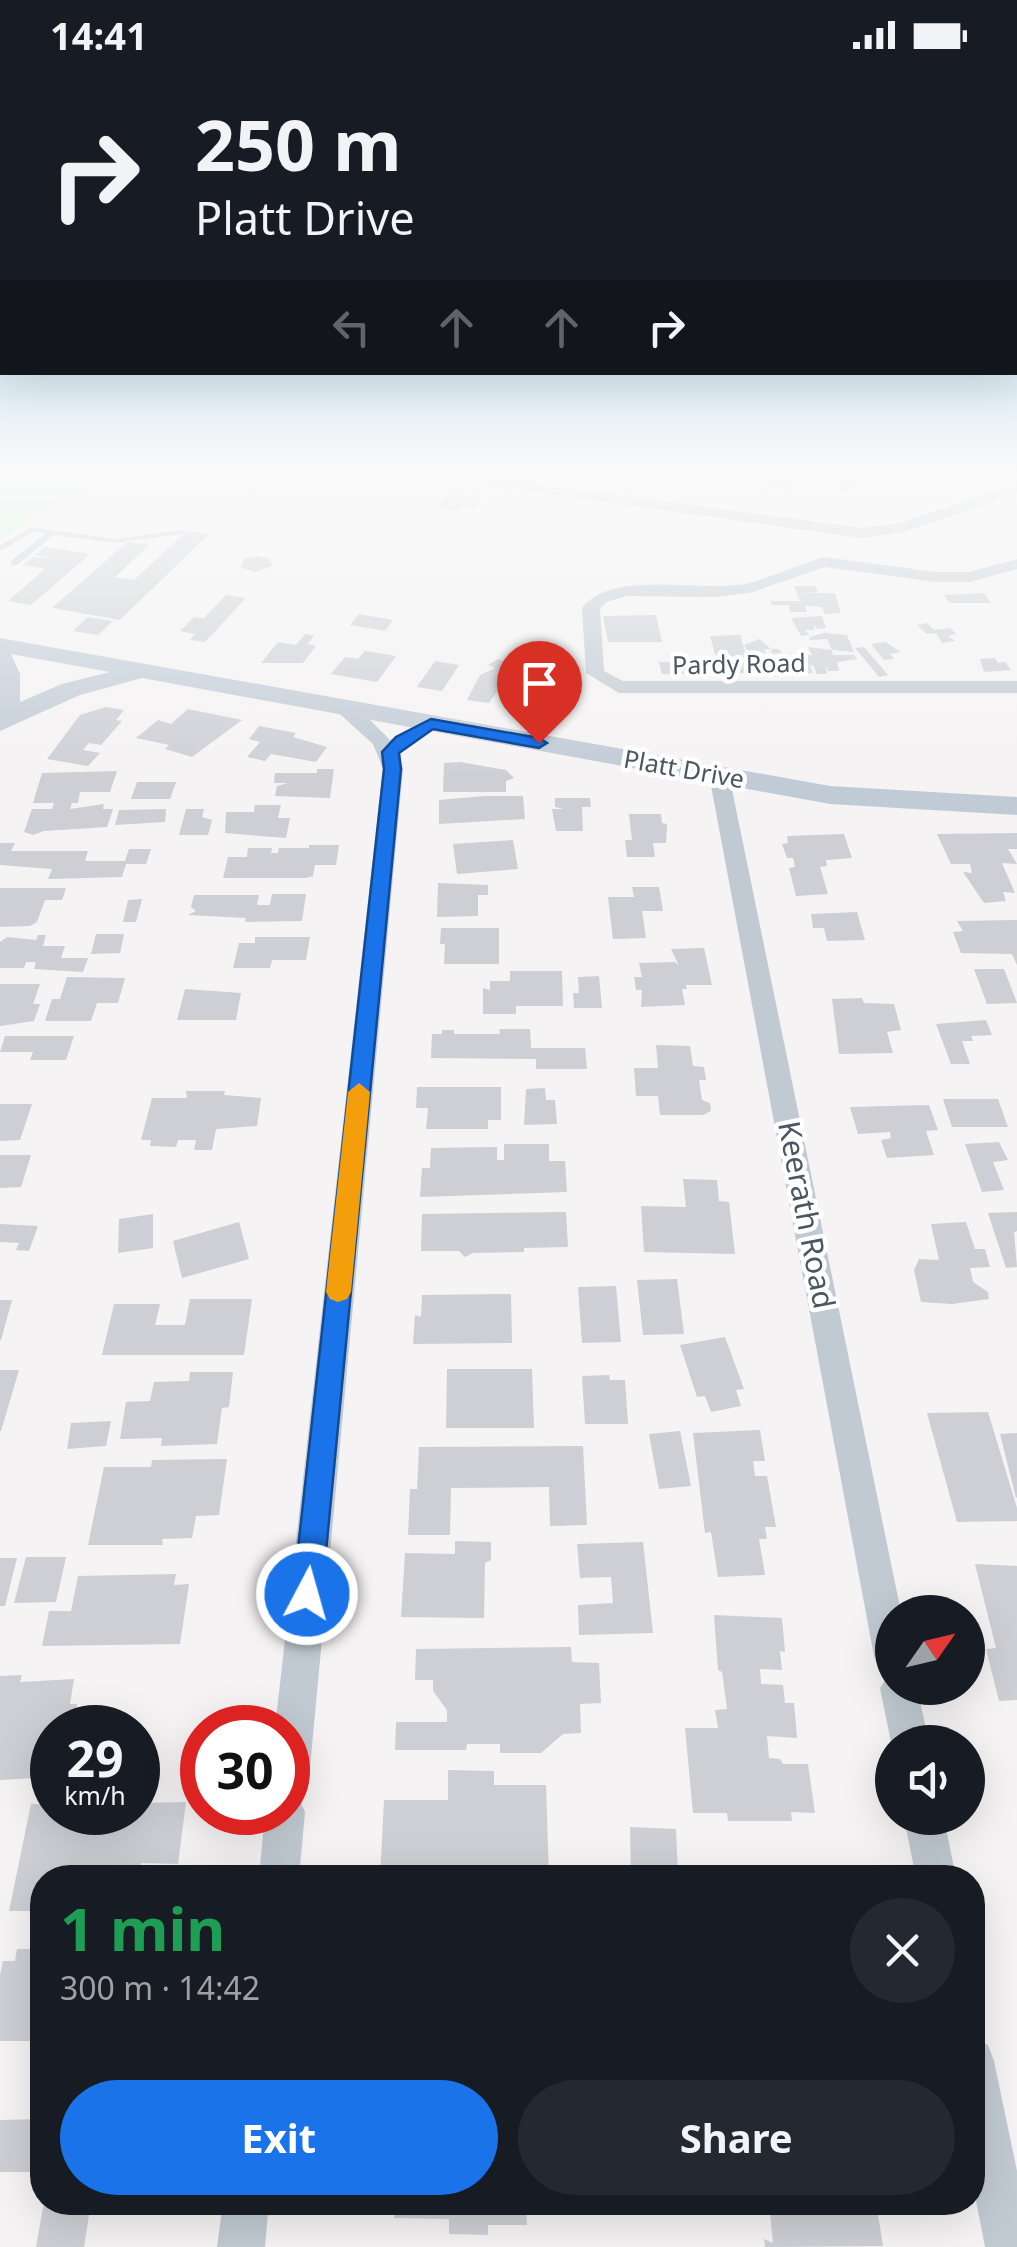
<!DOCTYPE html>
<html lang="en">
<head>
<meta charset="utf-8">
<style>
	:root { --surface:#171b24; --page:#242831; --text:#f1f3f6; --muted:#9ea1a6; --accent:#1a73e8 }
	body { margin:0; font-family:"Noto Sans",sans-serif; background:var(--page); color:var(--text); height:100vh; display:flex; flex-direction:column; font-size:38px; white-space:nowrap }
	* { box-sizing:border-box; margin:0 }
	p { font-size:32px; color:var(--muted) }
	.icon { flex:none; width:55px; height:55px; fill:none; stroke:currentColor; stroke-width:2; stroke-linecap:round; stroke-linejoin:round }
	.map { position:relative; flex:1; overflow:hidden }
	.panel { position:absolute; left:30px; top:1795px; width:955px; height:350px; display:flex; flex-direction:column; background:var(--surface); border-radius:40px; box-shadow:0 10px 40px #0002 }
	.panel>* { flex:none }
	.guide { position:absolute; left:0px; top:0px; width:1018px; height:305px; box-shadow:0 10px 40px #0002; background:#171b24; color:var(--text); overflow:hidden }
	.needle { width:65px; rotate:56deg }
	.controls { position:absolute; left:875px; top:1525px; display:grid; gap:20px }
	.controls a { display:grid; place-items:center; width:110px; height:110px; border-radius:50%; background:var(--surface); box-shadow:0 10px 40px #0002; font-size:50px }
	.speed { position:absolute; left:30px; top:1635px; display:flex; gap:20px; font-size:50px; font-weight:700; text-align:center }
	.speed>* { display:grid; place-content:center; width:130px; height:130px; border-radius:50%; background:var(--surface); box-shadow:0 10px 40px #0002; line-height:1 }
	.speed small { font-size:25px; font-weight:400 }
	.speed .limit { border:15px solid #d22; background:#fff; color:#111 }
	.pin { position:absolute; display:grid; place-items:center; width:85px; height:85px; color:#fff; margin:-102px -42px; border-radius:50% 50% 50% 0; rotate:-45deg; box-shadow:0 0 10px #0007 }
	.pin .icon { rotate:45deg }
	.me { position:absolute; width:110px; margin:-55px; rotate:6deg; stroke-linejoin:round; filter:drop-shadow(0 0 8px #0008) }
	.turn { display:flex; align-items:center; gap:35px; height:210px; padding:0 30px; font-size:45px }
	.turn .icon { width:130px; height:130px; stroke-width:2.5 }
	.turn b { display:block; font-size:70px; line-height:85px }
	.lanes { display:flex; align-items:center; height:95px; padding:0 30px; background:#0003; justify-content:center; gap:50px; direction:ltr }
	.lanes .off { opacity:.35 }
	.round { display:grid; place-items:center; flex:none; width:105px; height:105px; border-radius:52px; background:var(--page) }
	.headline { display:flex; align-items:center; justify-content:space-between; height:170px; padding:0 30px }
	h1 { font-size:60px; font-weight:700; line-height:75px; color:#1e9e55 }
	.button { display:flex; gap:20px; margin-top:auto; padding:20px 30px }
	.button a { flex:1; height:115px; border-radius:60px; background:var(--accent); color:#fff; font-size:40px; font-weight:700; line-height:115px; text-align:center }
	.button a+a { background:var(--page); color:var(--text) }
	.status { display:flex; justify-content:space-between; align-items:center; height:70px; padding:0 50px; background:var(--surface); direction:ltr }
	.status svg { height:28px; fill:currentColor }
	.map>svg:first-child { display:block }
	.green { fill:#c3f1d5 }
	.building { fill:#cdcfd5 }
	.lines { fill:none; stroke-linecap:round; stroke-linejoin:round }
	.lane { fill:#c1cad2; fill-rule:evenodd }
	.street { fill:#c1cad2; fill-rule:evenodd }
	.secondary { fill:#c1cbd6; fill-rule:evenodd }
	.route { fill:#1a73e8; stroke:#114b97; stroke-width:2.5 }
	.slow { fill:#f59e0b }
	.labels { text-anchor:middle; stroke-width:9; stroke-linejoin:round; paint-order:stroke }
	.far-street-label { font-size:25px; fill:#4a5661; stroke:#fff }
	.street-label { font-size:30px; fill:#4a5661; stroke:#fff }
</style>
</head>
<body>
<div class="status"><b>14:41</b><svg viewBox="0 0 49 12"><path d="M0 12V9h3v3zM5 12V6h3v6zM10 12V3h3v9zM15 12V0h3v12zM26 1h20v11H26zM47 4h2v5h-2z"/></svg></div>
<div class="map">
<svg width="1017" height="2177" viewBox="0 0 1017 2177">
	<rect width="100%" height="100%" fill="#f5f3f3"/>
	<!-- green -->
	<polygon class="green" points="0,405 112,405 40,442 0,471"/>
	<!-- building -->
	<g class="building">
		<polygon points="343,405 349,412 354,412 351,405 369,405 372,411 382,410 384,413 346,417"/>
		<polygon points="763,410 796,413 795,423 762,418"/>
		<polygon points="464,424 483,427 474,438 463,436 458,441 436,437 448,425 459,427 450,435 454,436"/>
		<polygon points="187,461 209,464 120,550 52,538 127,472 149,475 115,507 134,510"/>
		<polygon points="45,477 90,484 31,535 8,531 45,499 23,495 33,487 57,489 35,485"/>
		<polygon points="255,486 270,488 272,496 255,502 240,497 245,489"/>
		<polygon points="794,516 815,516 818,522 807,523 835,523 841,543 825,544 822,537 809,536 805,536 807,542 790,542 789,535 772,535 770,531 800,531"/>
		<polygon points="984,523 991,533 949,533 944,525"/>
		<polygon points="226,525 246,528 205,572 190,570 195,564 180,561 194,547 204,548"/>
		<polygon points="359,544 393,550 385,561 350,555"/>
		<polygon points="656,545 662,572 608,572 603,546"/>
		<polygon points="822,546 826,558 817,559 813,554 815,560 805,560 809,565 801,566 791,548"/>
		<polygon points="88,547 113,551 98,565 73,561"/>
		<polygon points="927,553 934,560 950,558 956,564 948,566 955,571 942,573 936,563 927,564 917,555"/>
		<polygon points="824,563 847,565 854,582 832,580 833,585 854,585 857,589 837,592 839,601 828,601 825,594 827,604 817,604 813,595 810,595 813,603 772,606 768,597 769,601 756,601 747,583 756,582 747,580 744,575 759,569 771,579 778,579 782,583 772,584 771,579 764,579 766,584 759,581 757,582 766,594 766,588 812,585 808,577 832,580 827,569 810,570 809,567"/>
		<polygon points="305,564 314,566 307,574 316,576 303,593 261,593 278,572 296,575"/>
		<polygon points="740,565 752,603 662,604 659,592 717,591 710,566"/>
		<polygon points="885,572 901,582 890,584 894,589 884,590 871,574"/>
		<polygon points="864,577 877,592 888,605 879,607 855,578"/>
		<polygon points="365,581 396,586 377,612 331,604 345,587 358,589"/>
		<polygon points="995,588 998,593 1005,592 1011,600 984,602 980,589"/>
		<polygon points="498,589 529,601 526,607 510,620 498,620 489,633 467,630 480,605 495,598 488,595"/>
		<polygon points="435,591 459,595 442,621 417,617"/>
		<polygon points="548,593 567,596 564,601 573,602 570,607 576,608 568,623 557,621 553,628 524,623 530,612 537,614"/>
		<polygon points="106,637 124,640 116,650 122,651 101,675 89,673 83,680 100,683 88,696 47,689 80,645"/>
		<polygon points="188,639 242,650 192,687 165,679 169,675 136,668 158,650 171,654"/>
		<polygon points="259,656 296,663 293,667 327,677 316,692 271,684 265,691 247,687 260,672 249,669"/>
		<polygon points="460,692 506,700 514,708 506,711 506,722 443,722 444,693"/>
		<polygon points="317,699 334,699 330,728 275,726 277,716 288,713 274,713 275,703 317,703"/>
		<polygon points="117,701 110,722 80,722 78,733 72,733 70,739 104,734 103,739 113,739 107,757 44,761 33,765 24,762 32,739 52,739 54,733 33,733 42,703"/>
		<polygon points="137,712 176,712 170,729 131,729"/>
		<polygon points="485,726 523,726 525,749 439,754 439,730"/>
		<polygon points="555,728 590,728 591,737 582,737 583,761 556,761 552,739 564,739 555,737"/>
		<polygon points="255,735 281,735 278,748 290,748 286,768 225,763 226,742 254,742"/>
		<polygon points="166,739 165,752 115,755 119,740"/>
		<polygon points="186,739 204,739 202,747 212,750 208,765 179,765"/>
		<polygon points="629,744 661,744 662,753 667,754 666,773 653,773 655,787 627,787 625,770 632,770"/>
		<polygon points="1017,763 1017,779 1008,779 1017,794 1002,793 1015,823 1003,822 1006,831 984,833 963,802 972,803 970,794 951,794 937,764"/>
		<polygon points="844,764 852,788 826,790 827,796 820,797 828,824 796,826 789,798 795,797 793,788 787,788 782,774 788,773 787,766"/>
		<polygon points="513,770 518,799 457,804 453,774"/>
		<polygon points="0,773 15,773 11,781 88,781 85,791 125,791 129,779 151,779 146,794 126,794 122,807 48,809 52,799 0,795"/>
		<polygon points="309,775 339,775 336,795 315,795 313,806 306,808 223,808 228,787 247,787 248,778 272,778 271,783 278,783 279,778 309,778"/>
		<polygon points="438,813 488,815 488,825 478,825 478,846 437,847"/>
		<polygon points="632,817 659,817 663,841 642,841 646,868 613,869 608,827 634,827"/>
		<polygon points="0,818 66,818 62,830 45,830 37,852 30,856 0,857"/>
		<polygon points="272,824 306,824 302,851 245,852 246,848 188,845 196,841 191,837 194,825 259,825 257,835 270,835"/>
		<polygon points="142,829 136,852 123,852 128,830"/>
		<polygon points="857,842 865,870 827,871 824,858 813,858 811,844"/>
		<polygon points="1017,850 1017,895 1012,884 961,883 953,862 963,861 957,851"/>
		<polygon points="441,858 499,858 499,894 444,894 445,874 440,874"/>
		<polygon points="96,864 124,864 120,883 91,884"/>
		<polygon points="38,865 46,865 43,876 65,876 61,888 88,888 83,902 34,899 36,892 26,892 24,898 0,898 0,872 7,867 36,870"/>
		<polygon points="255,867 310,867 306,890 272,890 270,898 233,898 239,873 255,873"/>
		<polygon points="704,878 712,915 686,915 687,919 682,919 685,935 641,937 642,920 636,920 634,907 642,907 639,893 675,892 679,896 671,879"/>
		<polygon points="974,899 1004,899 1017,933 987,934"/>
		<polygon points="510,901 562,901 563,936 516,936 516,944 483,944 483,918 490,920 490,911 510,911"/>
		<polygon points="599,906 602,938 574,938 573,923 579,923 578,907"/>
		<polygon points="67,907 125,908 118,933 97,933 91,951 45,951 52,929 60,929"/>
		<polygon points="0,914 40,914 33,934 40,934 34,951 0,956"/>
		<polygon points="185,919 241,923 236,950 177,950"/>
		<polygon points="862,928 864,933 894,934 901,960 887,962 893,983 839,984 832,929"/>
		<polygon points="986,950 992,965 971,966 973,971 962,971 970,994 951,994 936,954"/>
		<polygon points="499,959 530,959 531,978 585,978 587,999 536,999 536,989 431,988 432,964 442,964 442,960 454,960 454,964 500,964"/>
		<polygon points="5,966 74,966 66,990 30,990 33,982 0,982"/>
		<polygon points="656,975 690,976 693,996 704,997 706,1010 699,1010 702,1030 710,1033 711,1041 703,1045 660,1045 658,1026 636,1026 634,998 658,998"/>
		<polygon points="417,1017 501,1017 501,1050 488,1050 488,1059 426,1059 428,1038 416,1038"/>
		<polygon points="545,1018 546,1030 555,1030 557,1054 524,1055 526,1019"/>
		<polygon points="186,1021 225,1021 224,1025 261,1028 257,1056 216,1059 212,1080 194,1080 196,1070 178,1070 176,1077 150,1076 151,1070 141,1070 152,1028 187,1028"/>
		<polygon points="943,1029 998,1029 1008,1057 952,1057"/>
		<polygon points="0,1034 32,1034 20,1070 0,1071"/>
		<polygon points="929,1035 938,1060 926,1061 934,1085 887,1088 881,1070 891,1068 890,1062 858,1064 850,1037"/>
		<polygon points="999,1072 1008,1090 993,1092 1004,1120 982,1122 965,1074"/>
		<polygon points="504,1074 549,1074 549,1091 565,1091 567,1122 420,1127 422,1098 430,1098 431,1078 497,1077 497,1090 504,1090"/>
		<polygon points="0,1085 31,1085 21,1117 0,1118"/>
		<polygon points="683,1109 717,1110 719,1131 729,1132 735,1184 644,1182 641,1136 686,1137"/>
		<polygon points="566,1142 568,1177 524,1178 524,1182 473,1183 465,1187 459,1181 421,1181 422,1144"/>
		<polygon points="1017,1142 1017,1161 1014,1162 1017,1197 1006,1198 988,1143"/>
		<polygon points="153,1144 153,1178 118,1183 119,1149"/>
		<polygon points="239,1152 249,1189 182,1208 173,1171"/>
		<polygon points="966,1152 975,1179 985,1179 990,1197 970,1198 973,1212 988,1222 989,1229 952,1234 921,1232 914,1200 919,1189 939,1190 931,1154"/>
		<polygon points="0,1154 38,1156 29,1181 16,1180 19,1173 0,1172"/>
		<polygon points="677,1209 684,1264 643,1265 637,1210"/>
		<polygon points="616,1216 621,1272 582,1273 578,1217"/>
		<polygon points="511,1224 512,1273 413,1274 415,1245 421,1247 422,1225"/>
		<polygon points="190,1229 252,1229 244,1285 102,1285 114,1234 160,1234 155,1255 185,1255"/>
		<polygon points="0,1230 12,1230 1,1270 0,1270"/>
		<polygon points="725,1267 744,1319 736,1320 741,1336 711,1342 705,1326 697,1327 680,1275"/>
		<polygon points="447,1299 532,1299 534,1358 446,1358"/>
		<polygon points="0,1300 19,1300 1,1361 0,1361"/>
		<polygon points="190,1302 233,1302 229,1337 222,1338 217,1374 161,1376 162,1368 120,1369 126,1332 150,1331 154,1312 189,1311"/>
		<polygon points="609,1305 610,1310 625,1310 628,1354 585,1354 582,1306"/>
		<polygon points="988,1342 1017,1438 1017,1451 957,1452 927,1343"/>
		<polygon points="111,1351 106,1376 67,1379 71,1353"/>
		<polygon points="760,1360 765,1391 753,1391 755,1406 767,1406 776,1457 765,1457 767,1469 759,1469 765,1505 718,1507 711,1462 705,1463 693,1363"/>
		<polygon points="680,1361 691,1416 659,1419 649,1364"/>
		<polygon points="1017,1363 1017,1427 1016,1428 1000,1364"/>
		<polygon points="583,1376 587,1455 550,1456 549,1417 451,1418 450,1465 408,1465 410,1419 417,1419 419,1377"/>
		<polygon points="227,1389 219,1445 196,1446 192,1468 162,1469 163,1475 88,1475 104,1397 151,1397 152,1390"/>
		<polygon points="455,1471 491,1472 491,1490 485,1493 484,1548 401,1547 405,1483 455,1484"/>
		<polygon points="643,1472 653,1563 579,1565 578,1535 613,1533 611,1507 580,1508 577,1474"/>
		<polygon points="26,1487 66,1487 56,1532 14,1533"/>
		<polygon points="0,1488 17,1488 5,1536 0,1536"/>
		<polygon points="975,1494 1017,1496 1017,1630 999,1631 986,1579 996,1578"/>
		<polygon points="176,1504 174,1515 189,1514 180,1574 42,1576 49,1541 71,1541 78,1506"/>
		<polygon points="714,1545 782,1548 785,1582 780,1581 782,1600 760,1599 761,1614 783,1615 785,1633 794,1633 797,1668 767,1666 769,1688 780,1689 783,1694 808,1694 815,1743 791,1742 792,1751 728,1751 727,1743 693,1743 685,1658 718,1658 715,1640 727,1639 722,1602 718,1600"/>
		<polygon points="571,1577 572,1592 599,1593 601,1633 580,1634 581,1663 563,1664 541,1683 500,1683 500,1674 467,1674 466,1680 395,1680 396,1652 447,1652 447,1640 433,1621 433,1610 415,1610 416,1579"/>
		<polygon points="22,1605 20,1612 74,1609 70,1634 77,1634 73,1658 52,1658 52,1707 0,1710 0,1606"/>
		<polygon points="448,1700 494,1701 494,1715 546,1715 549,1808 380,1808 384,1730 448,1730"/>
		<polygon points="186,1732 178,1794 141,1793 139,1808 42,1808 42,1841 9,1841 31,1734 52,1734 52,1742 138,1742 138,1733"/>
		<polygon points="630,1757 676,1759 678,1808 631,1808"/>
		<polygon points="17,1879 42,1879 42,1971 0,1971 0,1905 3,1891 15,1891"/>
		<polygon points="42,2049 42,2117 36,2117 38,2102 0,2102 0,2050"/>
		<polygon points="44,2132 91,2132 84,2177 36,2177"/>
		<polygon points="395,2132 526,2132 527,2155 488,2155 488,2165 449,2164 449,2149 394,2148"/>
		<rect x="639" y="2132" width="31" height="10"/>
		<polygon points="769,2132 876,2132 883,2176 765,2177 764,2169 773,2173"/>
	</g>
	<g class="lines">
		<!-- lane -->
		<polygon class="lane" points="32,457 115,469 182,460 186,462 182,464 115,473 54,465 17,495 11,495 11,491 46,463 33,462 0,481 0,475"/>
		<!-- street -->
		<g class="street">
			<polygon points="434,405 473,405 862,458 897,454 1017,413 1017,423 905,462 862,468 441,409"/>
			<polygon points="867,405 889,405 840,423 832,418"/>
			<path d="M 824,487 L 936,502 L 969,502 L 1017,489 L 1017,499 L 970,512 L 936,512 L 825,497 L 750,523 L 713,527 L 627,526 L 606,532 L 600,539 L 604,601 L 623,611 L 1017,611 L 1017,623 L 619,623 L 586,603 L 582,538 C 614,498 702,524 749,513 C 775,506 799,494 824,487 Z"/>
			<polygon points="342,631 366,646 390,670 431,648 441,654 399,684 403,699 308,1719 301,1733 305,1742 299,1808 259,1808 265,1742 288,1742 288,1658 275,1658 383,699 373,674 332,637"/>
			<polygon points="719,699 729,705 901,1542 892,1542 892,1618 917,1618 929,1672 892,1672 892,1676 891,1672 880,1618 890,1603 879,1599 874,1586 709,705"/>
			<polygon points="904,1748 944,1748 956,1808 916,1808"/>
			<polygon points="972,1969 988,1975 994,1991 1017,2101 1017,2177 985,2177 972,2110"/>
			<polygon points="223,2132 269,2132 265,2177 217,2177"/>
		</g>
		<!-- secondary -->
		<path class="secondary" d="M 0,568 L 830,716 L 1017,727 L 1017,745 L 830,734 L 142,608 L 80,625 L 0,661 ZM 11,584 L 110,602 L 62,614 L 20,632 L 20,604 Z"/>
	</g>
	<!-- sky -->
	<linearGradient id="sky" x2="0" y2="1"><stop stop-color="#85c3ea"/><stop offset="0.57" stop-color="#fafafa"/><stop offset="1" stop-color="#fafafa" stop-opacity="0"/></linearGradient>
	<rect width="1017" height="710" fill="url(#sky)"/>
	<!-- route -->
	<polygon class="route" points="431,649 539,668 547,673 539,678 433,659 399,683 401,699 322,1524 318,1535 307,1539 297,1535 293,1524 384,699 382,682 396,667"/>
	<!-- slow -->
	<polygon class="slow" points="359,1013 370,1022 351,1222 347,1229 338,1232 330,1229 326,1222 348,1022"/>
	<g class="labels">
		<!-- far-street labels -->
		<g class="far-street-label">
			<text transform="translate(739 594) rotate(-1)" y="9">Pardy Road</text>
			<text transform="translate(684 699) rotate(10)" y="9">Platt Drive</text>
		</g>
		<!-- street labels -->
		<g class="street-label">
			<text transform="translate(806 1145) rotate(79)" y="10">Keerath Road</text>
		</g>
	</g>
</svg>
<div class="controls">
<a><svg class="needle" viewBox="-14 -14 28 28"><path d="M0-13l5 13h-10z" fill="#e53935"/><path d="M0 13l5-13h-10z" fill="#9ea1a6"/></svg></a>
<a><svg class="icon" aria-label="sound" viewBox="0 0 24 24"><path d="M4 9h4l5-4v14l-5-4H4zM17 9q2 3 0 6"/></svg></a>
</div>
<div class="speed"><div>29<small>km/h</small></div><div class="limit">30</div></div>
<div class="pin" style="left:539px;top:673px;background:#d93025"><svg class="icon" aria-label="arrive" viewBox="0 0 24 24"><path d="M6 21V4h12l-3 4 3 4H6"/></svg></div>
<svg class="me" style="left:307px;top:1524px" viewBox="-20 -20 40 40"><circle r="17" fill="#1a73e8" stroke="#fff" stroke-width="3"/><path d="M0-11L8 9 0 5-8 9z" fill="#fff"/></svg>
<div class="guide">
<div class="turn"><svg class="icon" aria-label="right" viewBox="0 0 24 24"><path d="M7 20v-9h11M14 6l5 5-5 5"/></svg><div><b>250 m</b>Platt Drive</div></div>
<div class="lanes"><svg class="icon off" aria-label="left" viewBox="0 0 24 24"><path d="M17 20v-9H6M10 6l-5 5 5 5"/></svg><svg class="icon off" aria-label="ahead" viewBox="0 0 24 24"><path d="M12 20V5M6 11l6-6 6 6"/></svg><svg class="icon off" aria-label="ahead" viewBox="0 0 24 24"><path d="M12 20V5M6 11l6-6 6 6"/></svg><svg class="icon" aria-label="right" viewBox="0 0 24 24"><path d="M7 20v-9h11M14 6l5 5-5 5"/></svg></div>
</div>
<section class="panel">
<div class="headline"><div><h1>1 min</h1><p>300 m · 14:42</p></div><a class="round"><svg class="icon" aria-label="close" viewBox="0 0 24 24"><path d="M6 6l12 12M18 6L6 18"/></svg></a></div>
<div class="button"><a>Exit</a><a>Share</a></div>
</section>
</div>
</body>
</html>
